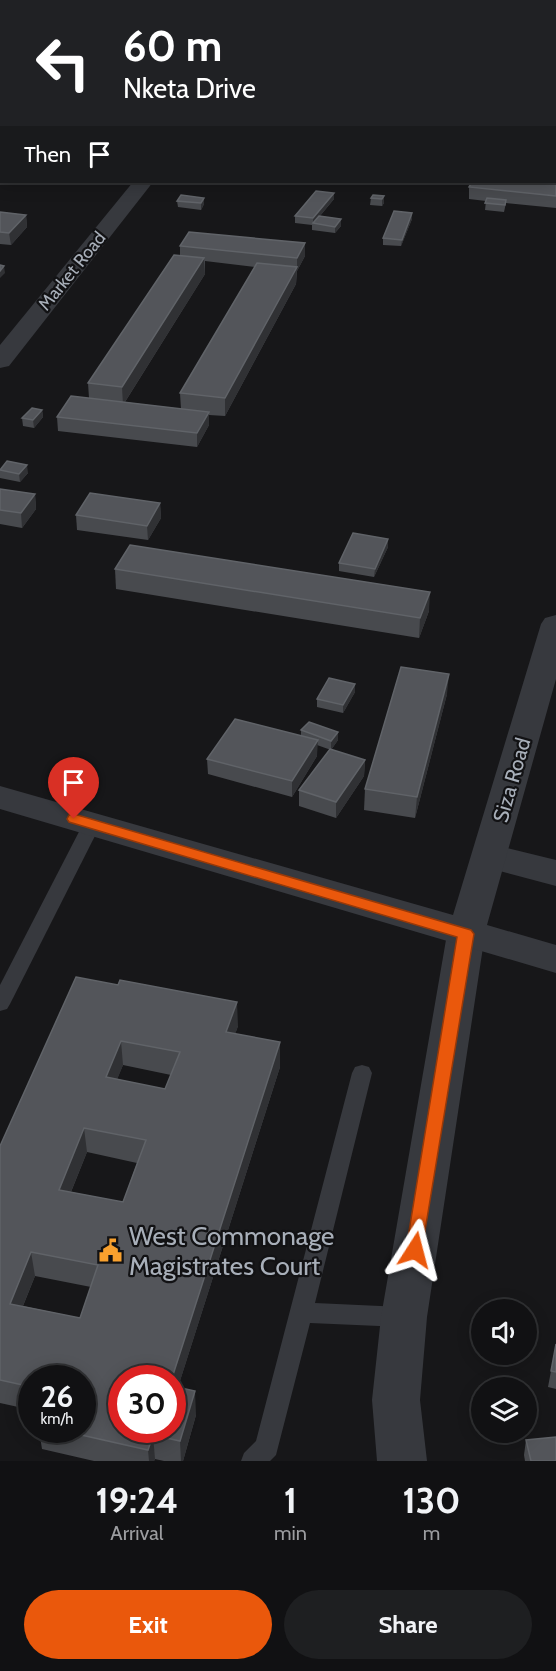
<!DOCTYPE html>
<html lang="en">
<head>
<meta charset="utf-8">
<style>
	:root { --surface:#111113; --page:#1e1f21; --text:#f1f3f6; --muted:#9c9da0; --line:#303133; --accent:#ea580c }
	body { margin:0; font-family:Cabin,sans-serif; background:var(--page); color:var(--text); height:100vh; display:flex; flex-direction:column; font-size:22px; white-space:nowrap }
	* { box-sizing:border-box; margin:0 }
	p { font-size:20px; color:var(--muted) }
	.icon { flex:none; width:33px; height:33px; fill:none; stroke:currentColor; stroke-width:2; stroke-linecap:round; stroke-linejoin:round }
	.map { position:relative; height:1461px; overflow:hidden }
	.side { display:flex; flex-direction:column; background:var(--surface); flex:1 }
	.side>* { flex:none }
	.top-card { position:absolute; left:0px; top:0px; width:556px; height:183px; box-shadow:0 3px 15px #0003,0 0 0 2px var(--line); background:#202124; color:#fff; overflow:hidden }
	.buttons { position:absolute; left:471px; top:1299px; display:grid; gap:12px }
	.buttons a { display:grid; place-items:center; width:66px; height:66px; border-radius:50%; background:var(--surface); box-shadow:0 3px 15px #0003,0 0 0 2px var(--line); font-size:30px }
	.speed { position:absolute; left:18px; top:1365px; display:flex; gap:12px; font-size:30px; font-weight:700; text-align:center }
	.speed>* { display:grid; place-content:center; width:78px; height:78px; border-radius:50%; background:var(--surface); box-shadow:0 3px 15px #0003,0 0 0 2px var(--line); line-height:1 }
	.speed small { font-size:15px; font-weight:400 }
	.speed .limit { border:9px solid #d22; background:#fff; color:#111 }
	.pin { position:absolute; display:grid; place-items:center; width:51px; height:51px; color:#fff; margin:-62px -26px; border-radius:50% 50% 50% 0; rotate:-45deg; box-shadow:0 0 6px #0007 }
	.pin .icon { rotate:45deg }
	.me { position:absolute; width:66px; margin:-33px; rotate:9deg; stroke-linejoin:round; filter:drop-shadow(0 0 4px #0008) }
	.turn { display:flex; align-items:center; gap:21px; height:126px; padding:0 24px; font-size:27px }
	.turn .icon { width:78px; height:78px; stroke-width:2.5 }
	.turn b { display:block; font-size:42px; line-height:51px }
	.then { display:flex; align-items:center; height:57px; padding:0 24px; background:#0003; gap:12px; font-size:22px }
	.eta { display:flex; justify-content:space-evenly; align-items:center; height:102px; text-align:center }
	.eta b { font-size:36px; font-weight:700; line-height:42px }
	.primary-button { display:flex; gap:12px; margin-top:auto; padding:12px 24px }
	.primary-button a { flex:1; height:69px; border-radius:36px; background:var(--accent); color:#fff; font-size:24px; font-weight:700; line-height:69px; text-align:center }
	.primary-button a+a { background:var(--page); color:var(--text) }
	.map>svg:first-child { display:block }
	.lines { fill:none; stroke-linecap:round; stroke-linejoin:round }
	.service { fill:#37393e; fill-rule:evenodd }
	.minor { fill:#37393e; fill-rule:evenodd }
	.tertiary { fill:#37393e; fill-rule:evenodd }
	.wall { fill:#484a4e; fill-rule:evenodd }
	.shaded-wall { fill:#303134 }
	.building { fill:#53555a; stroke:#606368; stroke-width:1.5; fill-rule:evenodd }
	.route { fill:#ea580c; stroke:#983908; stroke-width:1.5 }
	.labels { text-anchor:middle; stroke-width:4.5; stroke-linejoin:round; paint-order:stroke }
	.far-street-label { font-size:18px; fill:#a8afb9; stroke:#121214 }
	.street-label { font-size:21px; fill:#a8afb9; stroke:#121214 }
	.near-poi-label { font-size:26px; fill:#a8afb9; stroke:#121214; text-anchor:start }
</style>
</head>
<body>
<div class="map">
<svg width="556" height="1461" viewBox="0 0 556 1461">
	<rect width="100%" height="100%" fill="#171719"/>
	<g class="lines">
		<!-- service -->
		<g class="service">
			<polygon points="76,0 84,0 85,2 77,2"/>
			<rect x="0" y="140" width="2" height="6"/>
			<polygon points="92,818 98,820 101,824 10,1004 7,1009 0,1011 0,985 83,824 86,820"/>
			<polygon points="362,1065 369,1067 372,1073 315,1303 402,1307 410,1310 414,1317 410,1324 402,1327 310,1323 276,1455 270,1461 241,1461 244,1453 256,1441 352,1073 355,1067"/>
		</g>
		<!-- minor -->
		<g class="minor">
			<polygon points="274,0 290,0 273,2"/>
			<polygon points="133,182 153,182 9,366 0,368 0,345"/>
			<polygon points="490,844 556,860 556,886 477,865 472,856 477,847"/>
			<polygon points="466,921 479,924 485,934 427,1317 420,1400 427,1461 377,1461 372,1400 381,1317 447,934 453,924"/>
		</g>
		<!-- tertiary -->
		<polygon class="tertiary" points="556,615 556,679 487,925 556,945 556,973 0,809 0,786 453,915 541,624 545,618"/>
	</g>
	<!-- wall -->
	<g class="wall">
		<rect x="427" y="0" width="49" height="2"/>
		<polygon points="556,0 556,47 555,47 555,2"/>
		<polygon points="556,176 556,208 506,203 504,212 485,210 486,201 469,199 469,187"/>
		<polygon points="334,193 334,199 320,216 341,226 335,233 312,230 312,225 295,223 295,216"/>
		<polygon points="384,196 384,203 382,206 370,205 371,198"/>
		<polygon points="204,198 204,204 201,210 178,207 177,201"/>
		<polygon points="0,212 26,215 27,227 11,245 0,244"/>
		<polygon points="412,213 412,219 401,246 383,245 383,238"/>
		<path d="M 305,243 L 305,256 L 297,271 L 296,284 L 225,416 L 209,415 L 209,425 L 197,447 L 58,431 L 57,417 L 89,398 L 88,383 L 180,255 L 180,246 ZM 205,261 L 255,267 L 180,393 L 181,409 L 125,402 L 205,274 Z"/>
		<polygon points="42,410 43,417 34,428 23,426 22,418"/>
		<polygon points="0,470 28,473 20,482 0,478"/>
		<polygon points="0,489 35,494 36,509 22,528 0,524"/>
		<polygon points="160,503 161,518 148,540 77,530 76,515"/>
		<polygon points="388,539 388,547 374,577 339,571 339,563"/>
		<polygon points="115,569 429,611 419,638 116,589"/>
		<polygon points="355,684 355,692 343,713 317,707 317,699"/>
		<polygon points="447,694 415,818 364,810 365,789"/>
		<polygon points="301,730 338,740 331,750 317,745 317,756 292,797 208,774 207,759 301,736"/>
		<polygon points="365,760 364,776 336,818 299,806 299,790"/>
		<path d="M 76,977 L 238,1026 L 235,1034 L 280,1042 L 280,1067 L 178,1387 L 196,1415 L 183,1461 L 164,1461 L 155,1459 L 154,1461 L 94,1461 L 42,1449 L 39,1430 L 82,1430 L 82,1378 L 32,1378 L 32,1410 L 0,1403 L 0,1146 ZM 123,1065 L 171,1075 L 165,1089 L 117,1079 ZM 87,1152 L 137,1163 L 123,1202 L 71,1192 ZM 35,1276 L 91,1287 L 80,1318 L 23,1306 Z"/>
		<polygon points="556,1344 556,1389 548,1387"/>
		<polygon points="526,1440 556,1461 525,1461 524,1455"/>
	</g>
	<!-- shaded-wall -->
	<g class="shaded-wall">
		<polygon points="334,193 334,199 314,223 313,223 313,218"/>
		<polygon points="384,196 384,203 382,206 382,199"/>
		<polygon points="204,198 204,204 201,210 201,203"/>
		<polygon points="412,213 412,219 401,246 402,240"/>
		<polygon points="26,215 27,227 11,245 9,233"/>
		<polygon points="341,219 341,226 335,233 335,227"/>
		<polygon points="305,243 305,256 297,271 297,258"/>
		<polygon points="204,258 205,274 123,405 122,387"/>
		<polygon points="4,266 5,273 0,278 0,271"/>
		<polygon points="297,267 296,284 225,416 225,398"/>
		<polygon points="42,410 43,417 34,428 33,420"/>
		<polygon points="209,412 209,425 197,447 197,433"/>
		<polygon points="27,465 28,473 20,482 19,474"/>
		<polygon points="35,494 36,509 22,528 21,513"/>
		<polygon points="160,503 161,518 148,540 147,526"/>
		<polygon points="388,539 388,547 374,577 375,569"/>
		<polygon points="430,592 429,611 419,638 420,618"/>
		<polygon points="449,674 447,694 415,818 417,797"/>
		<polygon points="355,684 355,692 343,713 343,705"/>
		<polygon points="338,732 338,740 331,750 331,741"/>
		<polygon points="318,740 317,756 292,797 292,781"/>
		<polygon points="365,760 364,776 336,818 336,802"/>
		<polygon points="237,1002 238,1026 227,1057 226,1032"/>
		<polygon points="121,1041 123,1065 108,1102 106,1077"/>
		<polygon points="280,1042 280,1067 172,1406 172,1378"/>
		<polygon points="84,1128 87,1152 62,1214 59,1190"/>
		<polygon points="31,1252 35,1276 14,1328 10,1304"/>
		<polygon points="195,1391 196,1415 183,1461 181,1461 180,1441"/>
		<polygon points="153,1435 155,1459 154,1461 149,1461 148,1450"/>
	</g>
	<!-- building -->
	<g class="building">
		<polygon points="447,0 473,0 472,2"/>
		<polygon points="553,0 556,0 556,31 555,31 555,2 552,2"/>
		<polygon points="555,176 556,176 556,196 469,187 472,182 555,182"/>
		<polygon points="316,191 334,193 313,218 295,216"/>
		<polygon points="181,195 204,198 201,203 177,201"/>
		<polygon points="373,195 384,196 382,199 371,198"/>
		<polygon points="487,198 506,200 505,205 485,203"/>
		<polygon points="394,211 412,213 402,240 383,238"/>
		<polygon points="0,212 26,215 9,233 0,232"/>
		<polygon points="319,216 341,219 335,227 313,223"/>
		<polygon points="189,232 305,243 297,258 180,246"/>
		<polygon points="174,255 204,258 122,387 88,383"/>
		<polygon points="257,263 297,267 225,398 180,393"/>
		<polygon points="0,265 4,266 0,271"/>
		<polygon points="71,396 209,412 197,433 57,417"/>
		<polygon points="32,408 42,410 33,420 22,418"/>
		<polygon points="7,461 27,465 19,474 0,470"/>
		<polygon points="0,489 35,494 21,513 0,510"/>
		<polygon points="90,493 160,503 147,526 76,515"/>
		<polygon points="353,533 388,539 375,569 339,563"/>
		<polygon points="130,545 430,592 420,618 115,569"/>
		<polygon points="401,667 449,674 417,797 365,789"/>
		<polygon points="329,678 355,684 343,705 317,699"/>
		<polygon points="235,719 318,740 292,781 207,759"/>
		<polygon points="309,722 338,732 331,741 301,730"/>
		<polygon points="330,749 365,760 336,802 299,790"/>
		<path d="M 76,977 L 118,985 L 120,980 L 237,1002 L 226,1032 L 280,1042 L 172,1378 L 122,1378 L 122,1430 L 172,1430 L 172,1386 L 195,1391 L 180,1441 L 153,1435 L 148,1450 L 59,1430 L 82,1430 L 82,1378 L 32,1378 L 32,1387 L 0,1380 L 0,1146 ZM 121,1041 L 180,1052 L 165,1089 L 106,1077 ZM 84,1128 L 146,1140 L 123,1202 L 59,1190 ZM 31,1252 L 98,1265 L 80,1318 L 10,1304 Z"/>
		<polygon points="556,1344 556,1372 551,1371"/>
		<polygon points="556,1437 556,1461 531,1461 526,1440"/>
	</g>
	<!-- route -->
	<polygon class="route" points="74,814 471,930 474,934 421,1255 415,1257 408,1255 406,1250 457,937 69,822 67,819 69,815"/>
	<!-- icons -->
	<defs>
		<symbol id="civic-bare" viewBox="-9 -9 18 18"><path d="M-.6-6.5H3V-4.5H.6V-3L4-1V1h2V6H-6V1h2V-1L-.6-3ZM-1.2 2.5V6h2.4V2.5Z" fill="#f9a12e" stroke="#121214" stroke-width="2.5" paint-order="stroke"/></symbol>
	</defs>
	<g fill-rule="evenodd">
		<use href="#civic-bare" x="94" y="1234" width="33" height="33"/>
	</g>
	<g class="labels">
		<!-- far-street labels -->
		<g class="far-street-label">
			<text transform="translate(72 271) rotate(-51)" y="6">Market Road</text>
		</g>
		<!-- street labels -->
		<g class="street-label">
			<text transform="translate(512 780) rotate(-74)" y="7">Siza Road</text>
		</g>
		<!-- near-poi labels -->
		<g class="near-poi-label">
			<text x="129" y="1245">West Commonage<tspan x="129" dy="30">Magistrates Court</tspan></text>
		</g>
	</g>
</svg>
<div class="buttons">
<a><svg class="icon" aria-label="sound" viewBox="0 0 24 24"><path d="M4 9h4l5-4v14l-5-4H4zM17 9q2 3 0 6"/></svg></a>
<a><svg class="icon" aria-label="layers" viewBox="0 0 24 24"><path d="M12 4l9 5-9 5-9-5zM3 14l9 5 9-5"/></svg></a>
</div>
<div class="speed"><div>26<small>km/h</small></div><div class="limit">30</div></div>
<div class="pin" style="left:74px;top:819px;background:#d93025"><svg class="icon" aria-label="arrive" viewBox="0 0 24 24"><path d="M6 21V4h12l-3 4 3 4H6"/></svg></div>
<svg class="me" style="left:415px;top:1250px" viewBox="-20 -20 40 40"><path d="M0-17L14 15 0 8-14 15z" fill="#ea580c" stroke="#fff" stroke-width="4"/></svg>
<div class="top-card">
<div class="turn"><svg class="icon" aria-label="left" viewBox="0 0 24 24"><path d="M17 20v-9H6M10 6l-5 5 5 5"/></svg><div><b>60 m</b>Nketa Drive</div></div>
<div class="then">Then<svg class="icon" aria-label="arrive" viewBox="0 0 24 24"><path d="M6 21V4h12l-3 4 3 4H6"/></svg></div>
</div>
</div>
<section class="side">
<div class="eta">
<div><b>19:24</b><p>Arrival</p></div>
<div><b>1</b><p>min</p></div>
<div><b>130</b><p>m</p></div>
</div>
<div class="primary-button"><a>Exit</a><a>Share</a></div>
</section>
</body>
</html>
